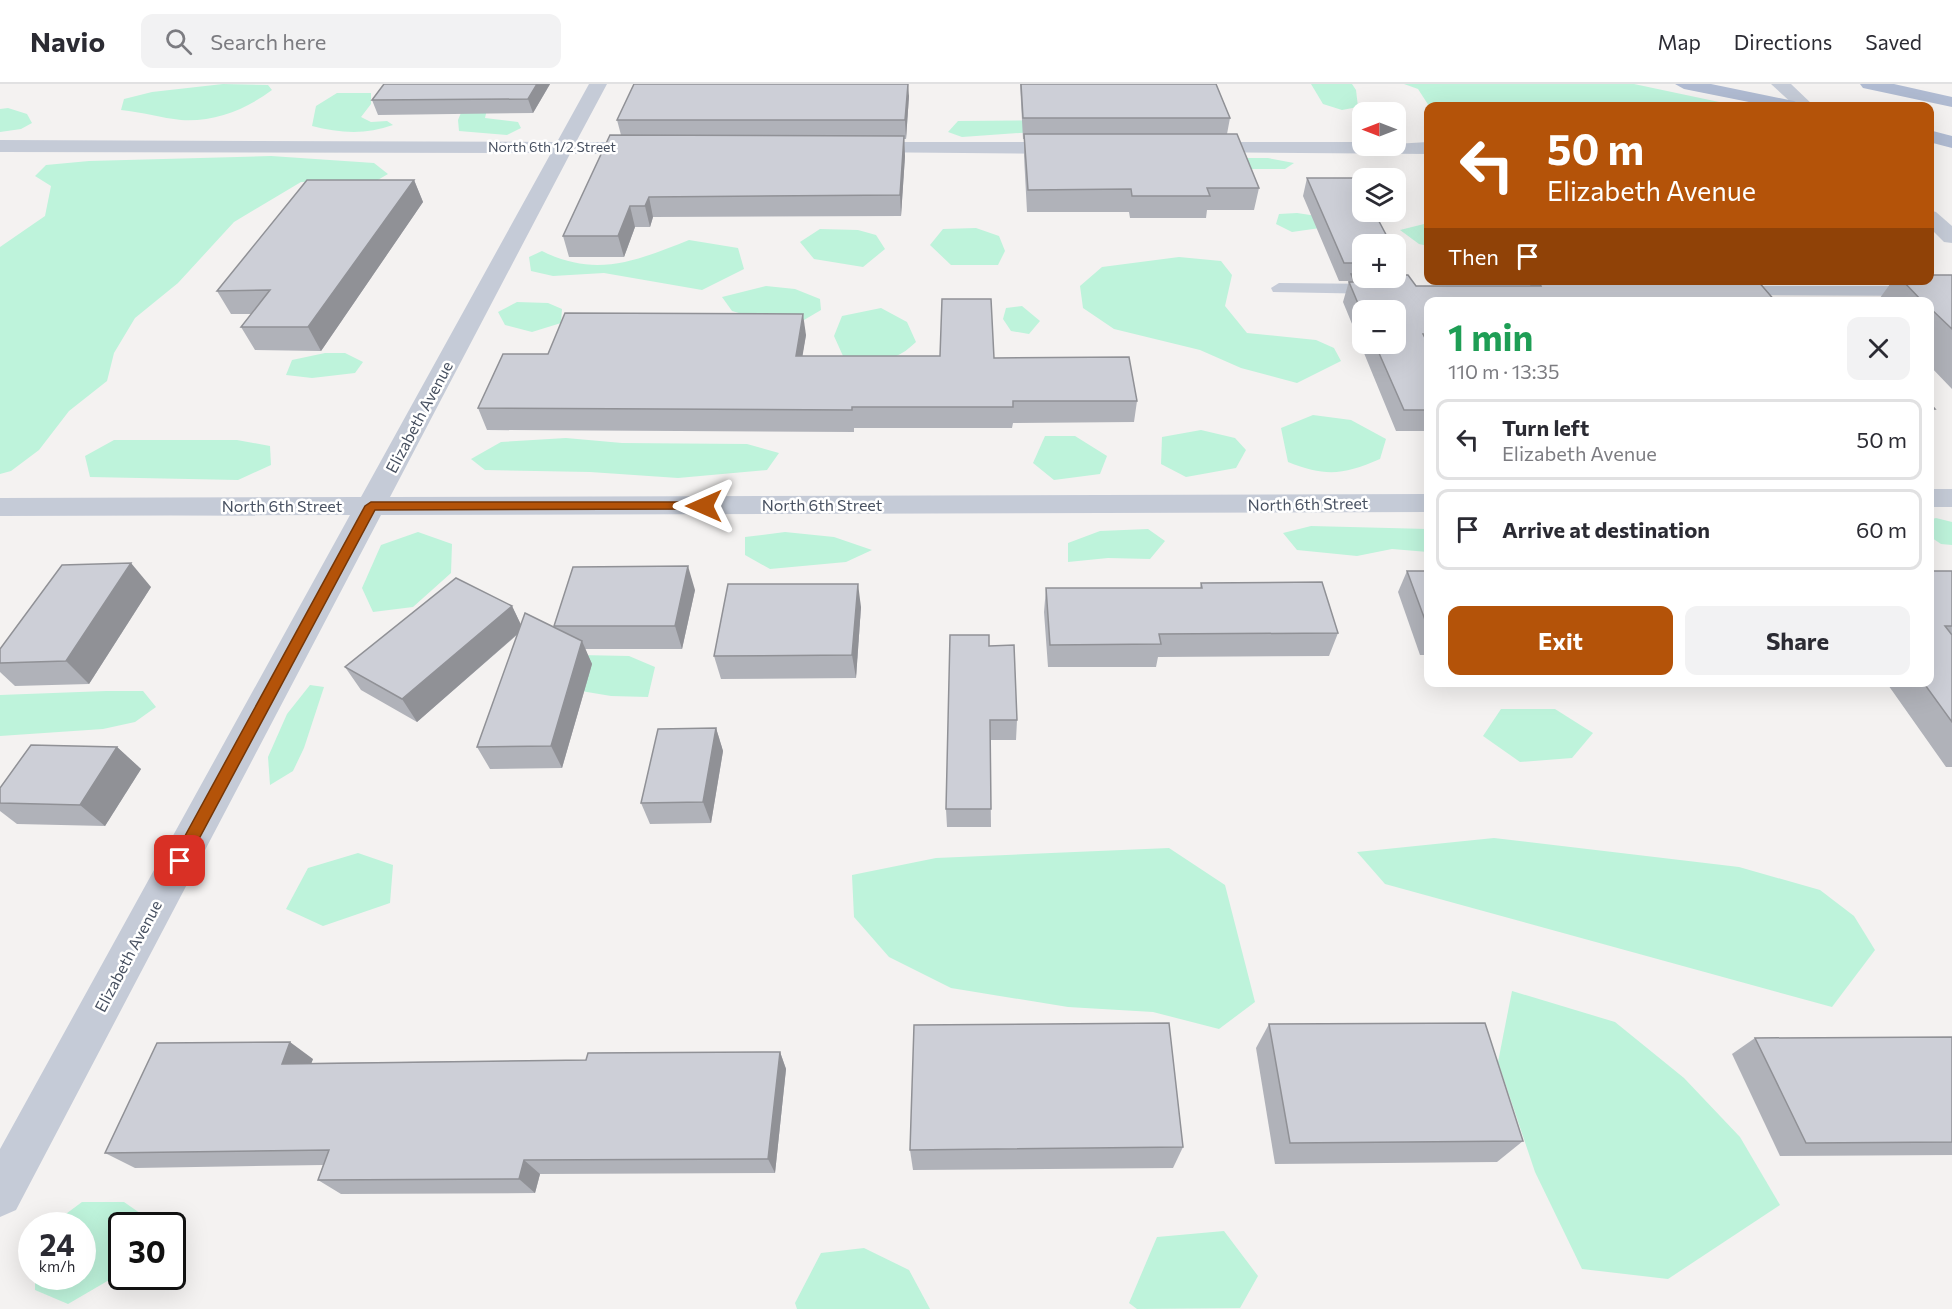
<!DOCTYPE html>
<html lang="en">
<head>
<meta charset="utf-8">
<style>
	:root { --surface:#fff; --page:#f2f2f3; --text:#2b2b33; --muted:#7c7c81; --line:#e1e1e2; --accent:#b45309 }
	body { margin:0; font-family:Commissioner,sans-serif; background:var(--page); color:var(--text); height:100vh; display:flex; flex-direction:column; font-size:22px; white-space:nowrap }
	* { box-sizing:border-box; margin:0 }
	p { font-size:20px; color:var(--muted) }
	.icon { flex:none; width:33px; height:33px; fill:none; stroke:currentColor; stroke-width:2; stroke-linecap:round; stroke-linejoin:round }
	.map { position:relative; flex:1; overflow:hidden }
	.side { position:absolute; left:1424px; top:213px; width:510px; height:390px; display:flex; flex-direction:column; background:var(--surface); border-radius:12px; box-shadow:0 6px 24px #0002 }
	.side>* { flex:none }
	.banner { position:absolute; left:1424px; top:18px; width:510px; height:183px; border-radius:12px; box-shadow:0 6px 24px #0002; background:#b45309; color:#fff; overflow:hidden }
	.needle { width:39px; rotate:270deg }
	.buttons { position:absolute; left:1352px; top:18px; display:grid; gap:12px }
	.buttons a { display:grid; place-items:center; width:54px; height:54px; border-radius:12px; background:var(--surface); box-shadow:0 6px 24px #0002; font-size:30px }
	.speed { position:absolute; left:18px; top:1128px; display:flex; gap:12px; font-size:30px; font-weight:700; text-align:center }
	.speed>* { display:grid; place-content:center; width:78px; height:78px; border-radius:50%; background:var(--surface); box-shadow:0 6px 24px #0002; line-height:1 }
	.speed small { font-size:15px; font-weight:400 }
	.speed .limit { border:3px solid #111; border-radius:9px; background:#fff; color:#111 }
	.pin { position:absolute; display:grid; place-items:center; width:51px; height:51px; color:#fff; margin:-26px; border-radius:12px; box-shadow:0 3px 9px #0006 }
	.me { position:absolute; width:66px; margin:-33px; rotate:270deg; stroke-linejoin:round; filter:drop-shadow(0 0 4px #0008) }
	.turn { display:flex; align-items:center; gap:21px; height:126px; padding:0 24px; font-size:27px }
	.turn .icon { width:78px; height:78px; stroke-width:2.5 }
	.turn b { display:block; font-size:42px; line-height:51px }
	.then { display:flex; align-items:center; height:57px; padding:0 24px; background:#0003; gap:12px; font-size:22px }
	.round { display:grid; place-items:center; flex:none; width:63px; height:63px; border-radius:12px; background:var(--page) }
	.summary { display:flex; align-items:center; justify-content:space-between; height:102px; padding:0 24px }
	h1 { font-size:36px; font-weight:700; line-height:45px; color:#1e9e55 }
	.button { display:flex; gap:12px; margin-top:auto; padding:12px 24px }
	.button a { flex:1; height:69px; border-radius:12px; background:var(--accent); color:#fff; font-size:24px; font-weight:700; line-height:69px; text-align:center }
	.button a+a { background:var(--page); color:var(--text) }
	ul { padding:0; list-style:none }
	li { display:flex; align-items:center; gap:18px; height:81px; margin:0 12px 9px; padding:0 12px; border:3px solid var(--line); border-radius:12px }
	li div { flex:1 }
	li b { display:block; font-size:22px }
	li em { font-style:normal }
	header { display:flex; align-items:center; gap:36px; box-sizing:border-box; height:84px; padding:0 30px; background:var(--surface); border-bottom:2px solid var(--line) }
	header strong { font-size:28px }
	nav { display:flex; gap:33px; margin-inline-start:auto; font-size:21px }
	.search { width:420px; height:54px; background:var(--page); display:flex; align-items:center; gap:15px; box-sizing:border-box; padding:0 21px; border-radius:12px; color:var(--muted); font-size:22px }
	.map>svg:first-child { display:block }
	.green { fill:#bef3db }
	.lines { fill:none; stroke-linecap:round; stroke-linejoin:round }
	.lane { fill:#c5cbd7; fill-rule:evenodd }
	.street { fill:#c5cbd7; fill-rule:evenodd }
	.primary { fill:#b0bbd2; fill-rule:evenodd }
	.wall { fill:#b0b2b9; fill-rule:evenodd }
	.shaded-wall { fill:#909196 }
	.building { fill:#cdcfd7; stroke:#909196; stroke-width:1.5 }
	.route { fill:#b45309; stroke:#753606; stroke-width:1.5 }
	.labels { text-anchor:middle; stroke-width:5; stroke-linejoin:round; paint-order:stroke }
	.far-street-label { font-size:14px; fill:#485161; stroke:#fff }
	.street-label { font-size:16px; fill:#485161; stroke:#fff }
</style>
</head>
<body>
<header>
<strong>Navio</strong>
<div class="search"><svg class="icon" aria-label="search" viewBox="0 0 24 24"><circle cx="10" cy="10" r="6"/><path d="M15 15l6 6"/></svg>Search here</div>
<nav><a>Map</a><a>Directions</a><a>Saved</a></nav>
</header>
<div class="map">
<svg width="1952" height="1225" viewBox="0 0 1952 1225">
	<rect width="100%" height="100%" fill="#f4f2f1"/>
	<!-- green -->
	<g class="green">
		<path d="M 223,0 L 268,1 L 272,6 C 245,26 215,38 181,36 C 162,34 142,28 121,26 L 124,15 L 152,8 Z"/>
		<polygon points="1311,0 1352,0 1356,6 1358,23 1342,26 1323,20"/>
		<polygon points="1404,0 1634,0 1738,22 1429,22 1418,5"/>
		<path d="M 337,9 L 371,9 L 371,20 L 361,33 L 371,38 L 387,37 L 393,41 C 366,51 339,49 312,42 L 316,22 Z"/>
		<polygon points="489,17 485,34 518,38 521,44 507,51 459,47 458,36 465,19"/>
		<polygon points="8,24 27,30 32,39 21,45 0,48 0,25"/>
		<polygon points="1054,36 1034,48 962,53 948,48 958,37"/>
		<polygon points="271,72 374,79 388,90 376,97 301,98 234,138 178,199 135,234 114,269 107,297 69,327 39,366 11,387 0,390 0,163 45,132 51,102 35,92 46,81 89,77"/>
		<polygon points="1232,74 1268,74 1294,79 1285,85 1249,85"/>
		<polygon points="1297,129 1317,132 1320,144 1292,148 1276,140 1279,130"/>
		<polygon points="1428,139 1428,162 1419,160 1400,146"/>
		<polygon points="976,144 999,152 1005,167 998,181 951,181 930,161 943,145"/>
		<polygon points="820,145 858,146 876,151 885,165 863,183 814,175 800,158"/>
		<path d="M 689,156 L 738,164 L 744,185 L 702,206 L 604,189 L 553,192 L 531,187 L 529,173 L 542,167 C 596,194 636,177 689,156 Z"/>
		<polygon points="1179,173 1221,177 1232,191 1225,222 1247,249 1316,256 1334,264 1341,277 1297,299 1241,284 1200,266 1114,245 1083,224 1080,202 1102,183"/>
		<polygon points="766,202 795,205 820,215 821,226 804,236 760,235 732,227 722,213"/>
		<polygon points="517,218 548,219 562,225 561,239 532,248 505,241 498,228"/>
		<polygon points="1022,222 1040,237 1029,250 1011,247 1003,235 1006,224"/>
		<path d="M 881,224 L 907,238 L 916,258 C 891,282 874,278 843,272 L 834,252 L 842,232 Z"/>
		<polygon points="325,269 345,269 363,278 355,289 312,294 286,291 292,276"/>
		<path d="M 1313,331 L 1351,336 L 1386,355 L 1380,375 C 1343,391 1326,393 1288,378 L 1281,344 Z"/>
		<polygon points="1201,346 1235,354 1246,366 1236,384 1186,393 1161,380 1162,353"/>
		<polygon points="1045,352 1075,352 1107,372 1100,390 1054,396 1033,379"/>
		<polygon points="566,354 622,359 747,360 779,369 767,386 678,394 590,388 485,386 471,375 501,358"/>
		<polygon points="114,356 237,356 270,362 271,381 238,396 90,393 85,372"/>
		<polygon points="1936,434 1952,438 1952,461 1941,460 1929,452 1929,436"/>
		<polygon points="1311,442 1428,445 1428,468 1392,465 1357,472 1297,466 1283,449"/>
		<polygon points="1148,445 1165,457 1150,475 1108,474 1068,478 1068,459 1100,447"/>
		<polygon points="418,448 452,460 451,489 413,523 373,528 362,504 381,461"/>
		<polygon points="785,448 834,453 872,466 846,478 770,485 745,471 745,453"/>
		<polygon points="580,571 629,572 655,583 648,613 611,612 569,605"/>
		<polygon points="310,601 324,603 304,664 293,687 270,701 268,673 287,630"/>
		<polygon points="106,607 143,607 156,623 135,638 103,645 0,652 0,611"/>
		<polygon points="1501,625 1555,625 1593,649 1572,674 1520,678 1483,652"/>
		<polygon points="1494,754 1739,783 1820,806 1854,832 1875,866 1832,923 1385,800 1357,768"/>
		<polygon points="1169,764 1225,801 1255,918 1219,945 1153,928 1068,923 951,904 889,873 854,833 852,791 936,774"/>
		<polygon points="358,769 393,781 390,819 323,842 286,825 308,784"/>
		<polygon points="1512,907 1615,938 1684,994 1740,1053 1780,1121 1668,1195 1582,1185 1535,1088 1498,978"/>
		<polygon points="82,1118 124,1118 147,1134 143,1141 122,1142 121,1182 116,1192 68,1220 35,1206 35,1193 82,1192 82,1142 51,1141"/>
		<polygon points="1224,1147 1258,1192 1240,1224 1137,1225 1129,1219 1157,1153"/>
		<polygon points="864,1164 909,1186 930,1225 797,1225 795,1219 821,1169"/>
	</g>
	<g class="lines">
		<!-- lane -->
		<g class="lane">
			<polygon points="1279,199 1380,200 1388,205 1380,210 1273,208 1271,204"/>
			<polygon points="1735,202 1952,202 1952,212 1729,211 1727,207 1729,203"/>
		</g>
		<!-- street -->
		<g class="street">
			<polygon points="589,0 607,0 576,58 649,58 659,64 649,70 570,70 390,413 1428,410 1428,428 381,431 16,1126 0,1133 0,1065 350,431 0,432 0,414 361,413 551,69 0,68 0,56 557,58"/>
			<polygon points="1771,0 1791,0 1814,22 1795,22"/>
			<polygon points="860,58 1069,58 1079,64 1069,70 853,68 850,64 853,60"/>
			<polygon points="1199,58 1362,58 1362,62 1428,58 1428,70 1192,68 1189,64 1192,60"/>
			<polygon points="1929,126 1936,128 1952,142 1952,159 1944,158 1929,143"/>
			<rect x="1929" y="405" width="23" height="18"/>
		</g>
		<!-- primary -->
		<g class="primary">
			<polygon points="1675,0 1711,0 1794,17 1803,22 1769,22 1684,5"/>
			<polygon points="1860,0 1894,0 1952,13 1952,23 1863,4"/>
			<polygon points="1929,46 1952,52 1952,64 1929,58"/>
		</g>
	</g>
	<!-- wall -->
	<g class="wall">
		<polygon points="384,0 550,0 533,29 378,31 372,16"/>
		<polygon points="1020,0 1216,0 1230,34 1227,50 1259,104 1254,126 1207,126 1206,134 1130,134 1129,128 1027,128 1024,72 1024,55 1023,55"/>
		<polygon points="909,12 906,55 904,55 905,72 901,132 653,133 650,143 635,143 624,173 569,173 563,152 621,51 617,36"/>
		<path d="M 1307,94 L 1362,160 L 1362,194 L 1395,194 L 1395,169 L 1400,179 L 1396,191 L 1416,202 L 1530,202 L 1532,198 L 1517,198 L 1516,196 L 1757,196 L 1428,218 L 1428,347 L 1396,347 L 1343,218 L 1349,197 L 1339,197 L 1303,112 ZM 1362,226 L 1395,260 L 1362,260 Z"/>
		<polygon points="414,96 423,118 321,267 255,266 241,243 251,230 231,230 217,207"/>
		<polygon points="1952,191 1952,305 1929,281 1929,218 1877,218 1893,196 1929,196"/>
		<polygon points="806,251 802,272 994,274 1137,317 1134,338 1013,339 1012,344 854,344 854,348 487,346 478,324 548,270"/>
		<polygon points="1929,318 1935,325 1929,333"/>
		<polygon points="1407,487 1428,487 1428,571 1420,571 1398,508"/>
		<polygon points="1952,487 1952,683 1946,683 1886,598 1929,598"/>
		<polygon points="1201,499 1338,549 1329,572 1158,573 1156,583 1048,583 1044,528 1046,504 1200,504"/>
		<polygon points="151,503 89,600 15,602 0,588 0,565"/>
		<polygon points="695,506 682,565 585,565 592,580 562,684 490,685 477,663 518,550 417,638 361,606 345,583 512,522 521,541 554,543 554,542"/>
		<polygon points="861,523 856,594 721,595 714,572"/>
		<polygon points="989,562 1017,636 1016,656 990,656 991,743 947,743 946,725"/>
		<polygon points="716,644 723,667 711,739 650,740 641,719"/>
		<polygon points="117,663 141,685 105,742 17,740 0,727 0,704"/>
		<polygon points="1269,940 1523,1057 1497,1078 1275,1080 1256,964"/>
		<polygon points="1952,953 1952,1071 1780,1072 1732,970 1755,954"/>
		<polygon points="780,968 786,985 775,1089 540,1090 535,1109 341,1110 318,1096 323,1081 135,1084 105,1069 313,975 311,979 586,976"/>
		<polygon points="1183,1063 1173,1084 913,1086 910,1066"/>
	</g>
	<!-- shaded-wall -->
	<g class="shaded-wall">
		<polygon points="537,0 550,0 533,29 528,15"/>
		<polygon points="908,0 909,12 906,55 905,36"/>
		<polygon points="904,52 905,72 901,132 900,111"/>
		<polygon points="414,96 423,118 321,267 308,243"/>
		<polygon points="649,113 653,133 650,143 645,122"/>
		<polygon points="630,122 635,143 624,173 618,152"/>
		<polygon points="803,230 806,251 799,293 796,272"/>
		<polygon points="131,479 151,503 89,600 66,577"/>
		<polygon points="688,482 695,506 682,565 675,542"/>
		<polygon points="858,500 861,523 856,594 852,571"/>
		<polygon points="512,522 523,545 417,638 402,615"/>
		<polygon points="582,557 592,580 562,684 551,662"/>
		<polygon points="716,644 723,667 711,739 703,718"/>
		<polygon points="117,663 141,685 105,742 80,721"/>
		<polygon points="290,958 313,975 305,996 282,980"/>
		<polygon points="780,968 786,985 775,1089 768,1075"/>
		<polygon points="524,1076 540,1090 535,1109 519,1095"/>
	</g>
	<!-- building -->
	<g class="building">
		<polygon points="384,0 537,0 528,15 372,16"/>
		<polygon points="634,0 908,0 905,36 617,36"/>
		<polygon points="1021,0 1216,0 1230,34 1023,34"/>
		<polygon points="1024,50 1237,50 1259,104 1207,104 1210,112 1132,112 1131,105 1028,106"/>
		<polygon points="610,51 904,52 900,111 649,113 645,122 630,122 618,152 563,152"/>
		<polygon points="1307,94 1357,94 1362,104 1362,128 1374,128 1391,160 1362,160 1362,179 1344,179"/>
		<polygon points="307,96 414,96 308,243 241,243 270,206 217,207"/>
		<polygon points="1395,169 1400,179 1395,179"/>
		<polygon points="1351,190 1362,190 1362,194 1395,194 1395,191 1408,191 1416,202 1541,202 1538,196 1757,196 1776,218 1428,218 1428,250 1423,250 1428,260 1428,326 1404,326 1375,260 1395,260 1395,226 1362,226 1362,229 1349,198 1354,198"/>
		<polygon points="1929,191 1952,191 1952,245 1929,223 1929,218 1923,218 1902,196 1929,196"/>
		<polygon points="942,215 991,215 994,274 1129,273 1137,317 1013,317 1013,323 852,323 852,326 478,324 503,270 548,270 565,229 803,230 796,272 940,272"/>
		<polygon points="1929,318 1935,325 1929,325"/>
		<polygon points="131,479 66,577 0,579 0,565 62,481"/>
		<polygon points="688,482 675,542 554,542 573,483"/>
		<polygon points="1407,487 1428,487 1428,544"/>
		<polygon points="1929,487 1952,487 1952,542 1945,542 1952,551 1952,638 1923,598 1929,598"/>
		<polygon points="456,494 512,522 402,615 345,583"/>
		<polygon points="1322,498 1338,549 1159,550 1161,560 1050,561 1046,504 1202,504 1201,499"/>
		<polygon points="728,500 858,500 852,571 714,572"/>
		<polygon points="525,529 582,557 551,662 477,663"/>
		<polygon points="950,551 989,551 989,562 1014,561 1017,636 990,636 991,725 946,725"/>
		<polygon points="716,644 703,718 641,719 658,645"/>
		<polygon points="31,661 117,663 80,721 0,719 0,704"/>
		<polygon points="1169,939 1183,1063 910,1066 914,941"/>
		<polygon points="1485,939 1523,1057 1290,1059 1269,940"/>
		<polygon points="1952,953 1952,1058 1806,1059 1755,954"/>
		<polygon points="290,958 282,980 586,976 588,969 780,968 768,1075 524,1076 519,1095 318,1096 329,1066 105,1069 157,959"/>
	</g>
	<!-- route -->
	<polygon class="route" points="371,418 704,418 710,422 704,425 375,426 185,781 174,781 172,777 174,772 365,422"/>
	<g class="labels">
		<!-- far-street labels -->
		<g class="far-street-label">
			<text x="552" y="68">North 6th 1/2 Street</text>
		</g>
		<!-- street labels -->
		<g class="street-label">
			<text transform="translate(419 333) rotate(-62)" y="6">Elizabeth Avenue</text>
			<text transform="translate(1308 420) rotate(-1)" y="6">North 6th Street</text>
			<text x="822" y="427">North 6th Street</text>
			<text x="282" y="428">North 6th Street</text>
			<text transform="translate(128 872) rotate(-62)" y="6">Elizabeth Avenue</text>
		</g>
	</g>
</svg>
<div class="buttons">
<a><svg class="needle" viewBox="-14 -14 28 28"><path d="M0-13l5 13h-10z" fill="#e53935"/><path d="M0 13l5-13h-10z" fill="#7c7c81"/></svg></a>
<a><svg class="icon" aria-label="layers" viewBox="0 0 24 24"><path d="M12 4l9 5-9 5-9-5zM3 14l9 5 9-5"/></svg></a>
<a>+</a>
<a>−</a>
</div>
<div class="speed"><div>24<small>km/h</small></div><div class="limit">30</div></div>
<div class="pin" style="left:180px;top:777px;background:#d93025"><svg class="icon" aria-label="arrive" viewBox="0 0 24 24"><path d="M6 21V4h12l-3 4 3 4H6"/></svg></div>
<svg class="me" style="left:704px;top:422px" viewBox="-20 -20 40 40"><path d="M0-17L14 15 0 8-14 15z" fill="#b45309" stroke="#fff" stroke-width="4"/></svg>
<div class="banner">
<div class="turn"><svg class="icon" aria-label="left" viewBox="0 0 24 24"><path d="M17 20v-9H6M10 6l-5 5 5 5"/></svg><div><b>50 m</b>Elizabeth Avenue</div></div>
<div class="then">Then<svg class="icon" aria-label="arrive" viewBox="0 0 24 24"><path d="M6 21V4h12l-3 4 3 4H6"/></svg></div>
</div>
<section class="side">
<div class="summary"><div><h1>1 min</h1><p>110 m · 13:35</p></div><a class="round"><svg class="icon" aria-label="close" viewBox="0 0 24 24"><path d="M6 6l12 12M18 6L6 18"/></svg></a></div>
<ul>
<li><svg class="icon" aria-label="left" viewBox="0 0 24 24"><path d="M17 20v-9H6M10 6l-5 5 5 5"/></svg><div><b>Turn left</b><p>Elizabeth Avenue</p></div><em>50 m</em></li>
<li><svg class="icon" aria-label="arrive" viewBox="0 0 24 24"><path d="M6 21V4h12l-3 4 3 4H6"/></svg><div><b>Arrive at destination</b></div><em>60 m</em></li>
</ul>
<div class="button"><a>Exit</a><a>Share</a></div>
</section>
</div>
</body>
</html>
